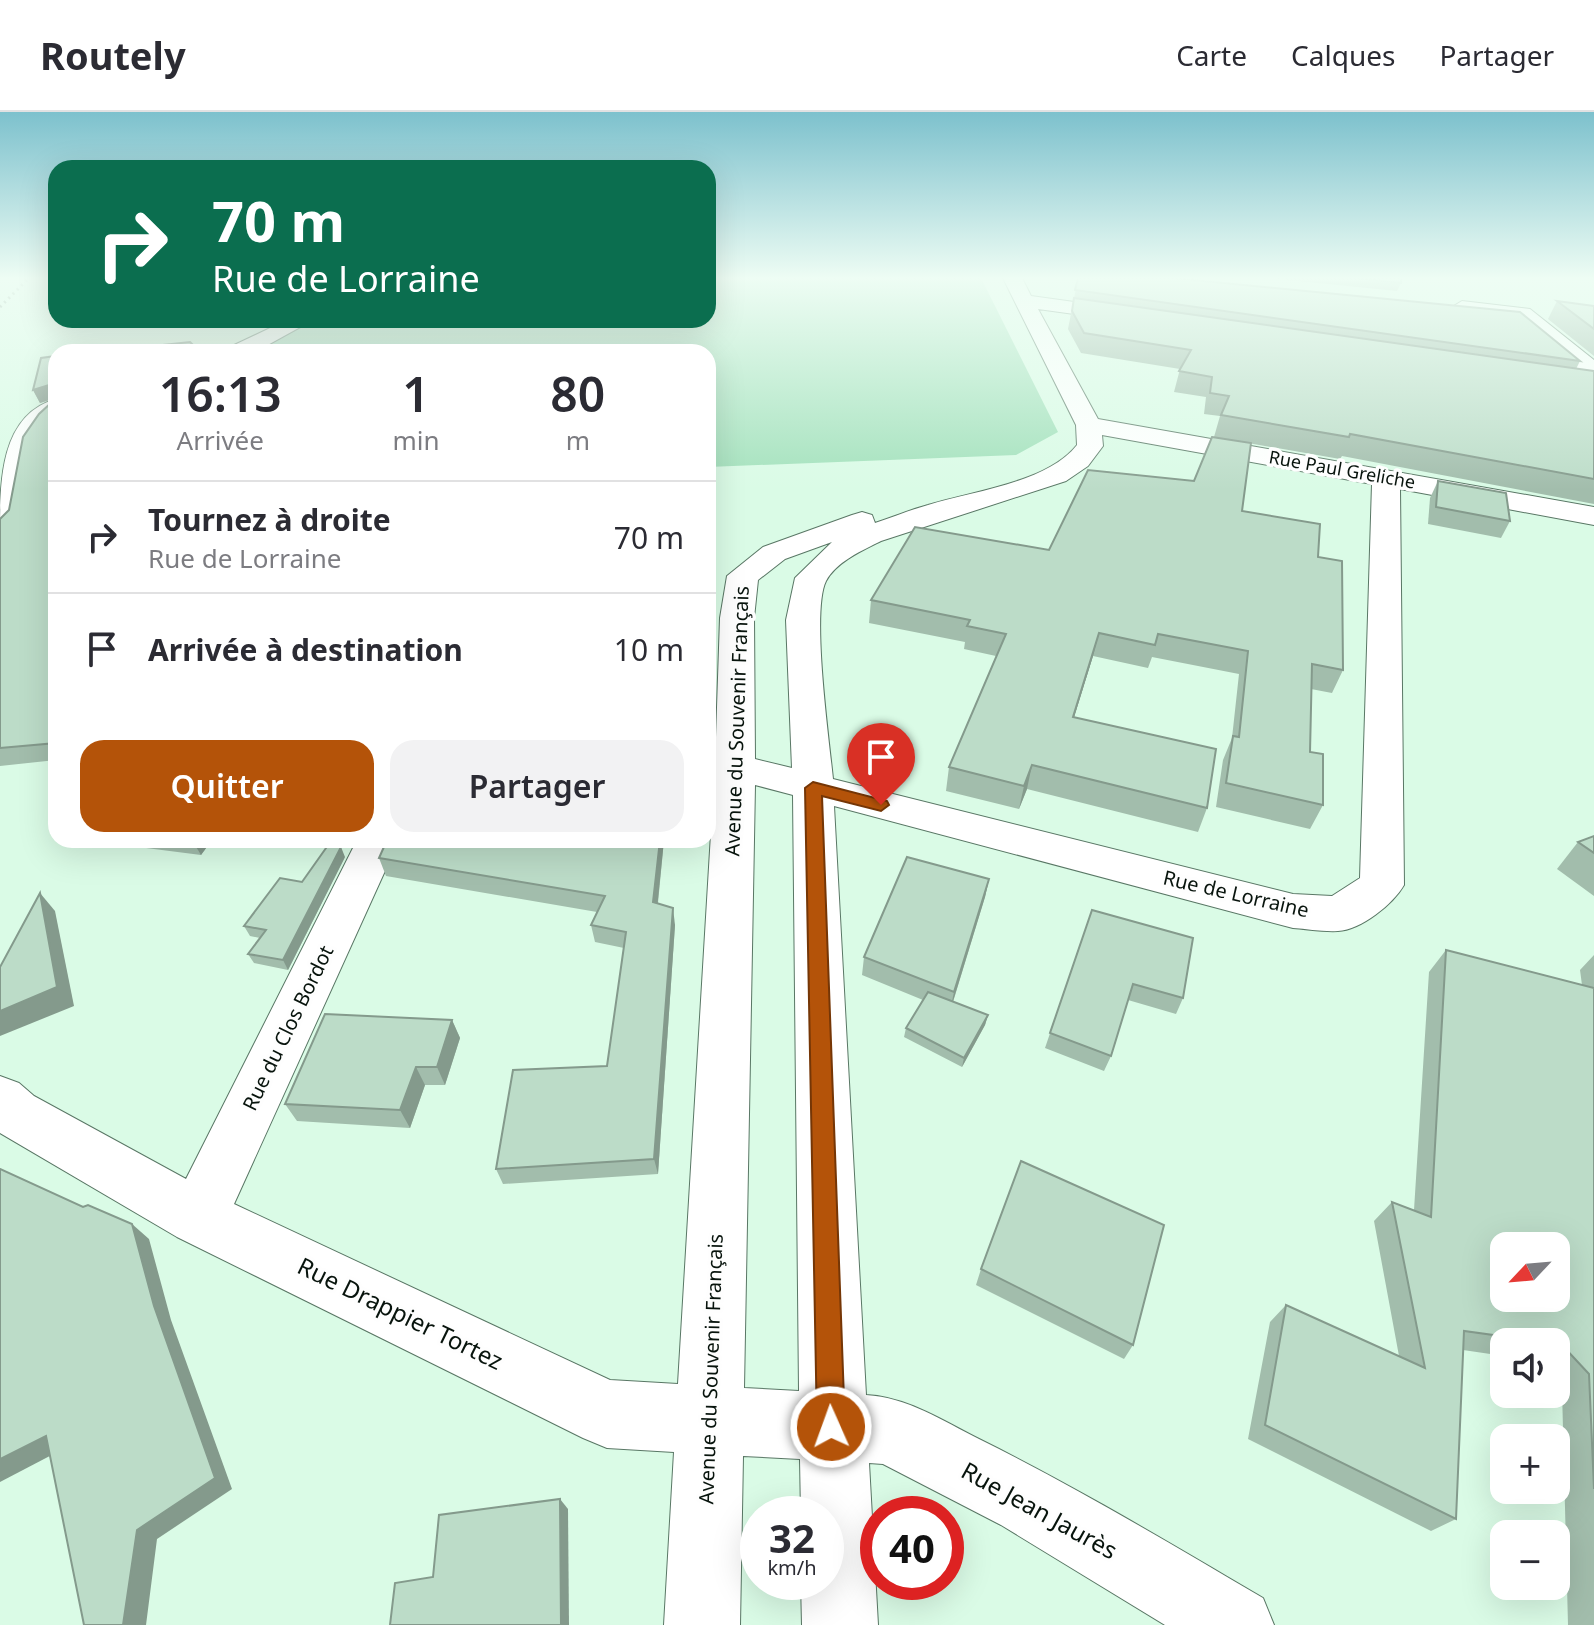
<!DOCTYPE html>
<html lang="fr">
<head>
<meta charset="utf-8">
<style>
	:root { --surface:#fff; --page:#f2f2f3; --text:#2b2b33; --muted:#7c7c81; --line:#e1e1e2; --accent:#b45309 }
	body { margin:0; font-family:"Noto Sans",sans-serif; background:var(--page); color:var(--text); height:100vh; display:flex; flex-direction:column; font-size:30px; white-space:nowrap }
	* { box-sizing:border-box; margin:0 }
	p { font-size:26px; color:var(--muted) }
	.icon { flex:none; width:44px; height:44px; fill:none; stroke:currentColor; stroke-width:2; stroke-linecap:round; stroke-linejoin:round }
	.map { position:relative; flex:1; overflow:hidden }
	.panel { position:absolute; left:48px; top:232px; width:668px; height:504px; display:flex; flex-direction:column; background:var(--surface); border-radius:24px; box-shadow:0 8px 32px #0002 }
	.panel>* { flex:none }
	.guide { position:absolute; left:48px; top:48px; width:668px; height:168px; border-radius:24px; box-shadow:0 8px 32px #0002; background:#0b6e4f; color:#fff; overflow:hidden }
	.needle { width:52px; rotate:244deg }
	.tools { position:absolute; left:1490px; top:1120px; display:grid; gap:16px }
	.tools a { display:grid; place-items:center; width:80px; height:80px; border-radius:16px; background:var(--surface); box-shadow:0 8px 32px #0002; font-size:40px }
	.speed { position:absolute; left:740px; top:1384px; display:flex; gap:16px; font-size:40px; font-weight:700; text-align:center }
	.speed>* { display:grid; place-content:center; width:104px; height:104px; border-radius:50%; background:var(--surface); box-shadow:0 8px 32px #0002; line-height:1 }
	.speed small { font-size:20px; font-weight:400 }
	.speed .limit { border:12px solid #d22; background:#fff; color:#111 }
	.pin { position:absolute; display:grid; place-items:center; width:68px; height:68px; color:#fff; margin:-82px -34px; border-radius:50% 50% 50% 0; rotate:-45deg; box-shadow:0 0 8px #0007 }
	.pin .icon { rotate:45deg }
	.me { position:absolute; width:88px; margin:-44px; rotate:358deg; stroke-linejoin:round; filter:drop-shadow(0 0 6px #0008) }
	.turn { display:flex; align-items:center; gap:28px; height:168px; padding:0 32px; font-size:36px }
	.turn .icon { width:104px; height:104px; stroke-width:2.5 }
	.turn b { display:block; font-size:56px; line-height:68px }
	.eta { display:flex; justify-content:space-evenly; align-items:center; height:136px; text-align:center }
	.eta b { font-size:48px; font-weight:600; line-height:56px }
	.action { display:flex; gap:16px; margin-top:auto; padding:16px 32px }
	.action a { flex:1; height:92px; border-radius:24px; background:var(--accent); color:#fff; font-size:32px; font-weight:600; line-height:92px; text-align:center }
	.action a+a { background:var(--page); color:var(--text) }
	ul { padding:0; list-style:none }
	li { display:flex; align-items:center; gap:24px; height:112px; padding:0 32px; border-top:2px solid var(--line) }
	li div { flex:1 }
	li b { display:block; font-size:30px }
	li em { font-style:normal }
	header { display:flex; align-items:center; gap:48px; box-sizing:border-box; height:112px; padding:0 40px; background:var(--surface); border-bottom:2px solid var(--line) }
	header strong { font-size:38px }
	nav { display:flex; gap:44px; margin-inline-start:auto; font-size:28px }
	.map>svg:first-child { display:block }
	.green { fill:#a3e1bc }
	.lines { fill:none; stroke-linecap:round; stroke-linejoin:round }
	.minor-casing { stroke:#597765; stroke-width:2 }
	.minor { fill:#fff; fill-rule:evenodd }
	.rail { stroke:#758b7d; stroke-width:3; stroke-dasharray:2 4; stroke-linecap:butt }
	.wall { fill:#a2bdac }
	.shaded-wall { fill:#849a8c }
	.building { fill:#bcdcc8; stroke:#849a8c; stroke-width:2; fill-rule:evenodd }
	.route { fill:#b45309; stroke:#753606; stroke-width:2 }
	.labels { text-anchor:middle; stroke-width:7; stroke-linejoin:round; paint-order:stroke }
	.far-street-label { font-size:18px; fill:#08140d; stroke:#fefefe }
	.street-label { font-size:20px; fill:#08140d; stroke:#fefefe }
	.near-street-label { font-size:24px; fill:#08140d; stroke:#fefefe }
</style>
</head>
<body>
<header>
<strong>Routely</strong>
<nav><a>Carte</a><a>Calques</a><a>Partager</a></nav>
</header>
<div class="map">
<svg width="1594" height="1513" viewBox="0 0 1594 1513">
	<rect width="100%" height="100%" fill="#dafbe6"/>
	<!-- green -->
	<polygon class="green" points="708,166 981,166 1058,320 1016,343 708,355 708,240 249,240 314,208 708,208"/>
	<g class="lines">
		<defs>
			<g id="minor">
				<path d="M 1003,166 L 1022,166 L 1031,184 L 1132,198 L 1142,204 L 1132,210 L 1038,197 L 1098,307 L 1594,395 L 1594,413 L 1400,377 L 1404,773 C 1393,792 1361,818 1338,819 C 1323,820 1308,817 1293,816 L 834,694 L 866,1283 C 907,1285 943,1309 979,1327 C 1076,1375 1169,1431 1263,1486 L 1274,1513 L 1165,1513 L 1001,1413 L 883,1352 L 869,1351 L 878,1513 L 802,1513 L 801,1470 L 826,1470 L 826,1402 L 801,1402 L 800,1347 L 743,1344 L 740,1513 L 664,1513 L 674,1340 L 607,1336 L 583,1326 L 177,1125 L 0,1021 L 0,964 L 19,971 L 34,984 L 186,1067 L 357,728 L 399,728 L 234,1092 L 610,1268 L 678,1272 L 715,655 L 720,506 L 727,464 L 763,435 L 852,403 L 862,400 L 872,403 L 875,411 C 893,405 910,398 928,393 C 973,379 1047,371 1077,333 L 1076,313 ZM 1102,323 L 1372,372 L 1360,766 L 1332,784 L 1293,782 L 833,667 C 829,627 811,499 826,469 C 836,450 863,438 881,429 L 1066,369 L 1088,354 L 1103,334 ZM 832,430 L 795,466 L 786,508 L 792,656 L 755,647 L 754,506 L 758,468 L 785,447 ZM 755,673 L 793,683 L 799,1279 L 744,1276 Z"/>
				<polygon points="1462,189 1530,197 1594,248 1594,266 1586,264 1517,206 1455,199 1452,195"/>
				<polygon points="287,208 313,208 255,240 227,240 230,235"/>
				<path d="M 56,287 L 56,304 C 19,325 20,376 15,413 L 10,419 L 0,422 C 0,369 0,303 56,287 Z"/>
			</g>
		</defs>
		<!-- minor casing -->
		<use href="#minor" class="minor-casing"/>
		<!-- minor -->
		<use href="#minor" class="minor"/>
		<!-- rail -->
		<polyline class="rail" points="0,195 29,166"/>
	</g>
	<!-- wall -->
	<g class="wall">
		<polygon points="1078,166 1580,249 1576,257 1594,259 1594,392 1342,344 1340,347 1214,325 1220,304 1204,302 1206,285 1174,280 1180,257 1081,241 1068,217"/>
		<polygon points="1267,166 1401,166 1401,171 1397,179"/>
		<polygon points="1557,189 1594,194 1594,244 1548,207"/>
		<polygon points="56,244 56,648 0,654 0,412 9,398 52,290 52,287 40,291 33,278"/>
		<polygon points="1438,369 1510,409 1501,426 1428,412 1430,386"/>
		<polygon points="1242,399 1318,445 1343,558 1332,581 1311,577 1310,640 1323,693 1310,717 1216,695 1223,648 1232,626 1239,562 1152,545 1148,556 1093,544 1074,605 1207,696 1198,720 1027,677 1019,697 946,679 949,655 996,544 964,537 965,530 869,511 871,488 1049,438"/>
		<polygon points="1594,724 1594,784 1557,757 1578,730"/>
		<polygon points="105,728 212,728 201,743 107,731"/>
		<polygon points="387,728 664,728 658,791 675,813 658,1062 503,1072 496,1057 607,954 624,836 595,830 591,813 597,800 386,764 379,746"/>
		<polygon points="345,745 288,858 254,851 248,842 260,826 250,824 244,814 302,770"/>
		<polygon points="989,767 985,785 953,890 988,903 985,913 962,955 904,925 906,916 923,888 862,863 864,845"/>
		<polygon points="1092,798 1183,886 1176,902 1128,888 1111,944 1104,959 1045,936"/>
		<polygon points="1446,838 1582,873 1580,858 1594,843 1594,1513 1568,1513 1562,1278 1556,1271 1556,1230 1504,1230 1504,1244 1463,1238 1456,1407 1431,1419 1248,1327 1270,1210 1286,1193 1399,1244 1374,1109 1392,1090 1414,1098 1429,860"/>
		<polygon points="452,908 460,926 445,973 425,973 410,1016 297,1009 285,992"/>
		<polygon points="981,1157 1133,1233 1124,1247 976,1173"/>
	</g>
	<!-- shaded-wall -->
	<g class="shaded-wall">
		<polygon points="52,272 56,286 40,291 33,278"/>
		<polygon points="1099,521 1093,544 1067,628 1073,605"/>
		<polygon points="1032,653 1027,677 1019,697 1024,674"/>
		<polygon points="192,728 212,728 201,743"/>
		<polygon points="660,728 664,728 656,807 653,790"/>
		<polygon points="341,735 345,745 288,858 283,848"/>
		<polygon points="989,767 985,785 950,899 954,880"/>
		<polygon points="40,781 55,799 74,894 0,924 0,899"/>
		<polygon points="673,796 675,813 658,1062 654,1047"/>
		<polygon points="988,903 985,913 962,955 964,946"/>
		<polygon points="452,908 460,926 445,973 437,955"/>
		<polygon points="416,955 425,973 410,1016 400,998"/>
		<polygon points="132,1112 149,1127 171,1208 232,1377 157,1427 146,1513 123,1513 154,1194"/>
		<polygon points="46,1324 67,1335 0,1370 0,1347"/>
		<polygon points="560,1387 568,1397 569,1513 561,1513"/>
	</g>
	<!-- building -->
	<g class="building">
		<polygon points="1078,166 1173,166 1520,200 1580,249 1075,178"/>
		<polygon points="1355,166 1401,166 1401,171"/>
		<polygon points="1074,186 1594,259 1594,367 1350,322 1349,325 1221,303 1229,284 1210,281 1212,265 1179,259 1191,238 1084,221 1072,199"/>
		<polygon points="1557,189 1594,194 1594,217"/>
		<polygon points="190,230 200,240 97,240"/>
		<polygon points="56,244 56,631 0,636 0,407 9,398 23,325 39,302 52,290 52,272 33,278 41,246"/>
		<polygon points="1212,325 1251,331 1242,399 1320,412 1318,445 1342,449 1343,558 1312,552 1310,640 1323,642 1323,693 1226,671 1233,624 1239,625 1248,539 1158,522 1155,533 1099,521 1073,605 1216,637 1207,696 1032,653 1024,674 949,655 1006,522 967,514 970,508 871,488 915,415 1049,438 1088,358 1194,369"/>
		<polygon points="1438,369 1506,381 1510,409 1436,395"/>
		<polygon points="1594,724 1594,741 1578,730"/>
		<polygon points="387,728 660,728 653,790 673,796 654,1047 496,1057 513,958 607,954 626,820 591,813 605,784 379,746"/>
		<polygon points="331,729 341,735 283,848 248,842 266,818 244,814 280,766 302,770"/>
		<polygon points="907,745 989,767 954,880 864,845"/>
		<polygon points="40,781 57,875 0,899 0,855"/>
		<polygon points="1092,798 1193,826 1183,886 1133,872 1111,944 1050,921"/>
		<path d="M 1446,838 L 1594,876 L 1594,1377 L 1589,1262 L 1562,1233 L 1556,1232 L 1556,1230 L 1544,1230 L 1464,1219 L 1456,1407 L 1265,1313 L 1286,1193 L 1425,1256 L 1392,1090 L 1431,1105 ZM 1504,1134 L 1556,1134 L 1556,1186 L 1504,1186 Z"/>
		<polygon points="928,880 988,903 964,946 906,916"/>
		<polygon points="325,902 452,908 437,955 416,955 400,998 285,992"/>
		<polygon points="1021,1049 1164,1113 1133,1233 981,1157"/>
		<polygon points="0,1057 83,1095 88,1093 132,1112 154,1194 215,1366 137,1418 123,1513 84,1513 46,1324 0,1347"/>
		<polygon points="560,1387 561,1513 390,1513 395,1471 433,1465 439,1403"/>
	</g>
	<!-- sky -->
	<linearGradient id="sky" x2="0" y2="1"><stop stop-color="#7dc1cd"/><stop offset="0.44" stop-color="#eefdf4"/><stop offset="1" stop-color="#eefdf4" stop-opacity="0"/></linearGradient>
	<rect width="1594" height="378" fill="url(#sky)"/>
	<!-- route -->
	<polygon class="route" points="813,670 887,689 889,693 881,699 822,684 845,1315 841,1325 831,1329 821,1325 817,1315 805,676"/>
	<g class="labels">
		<!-- far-street labels -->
		<g class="far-street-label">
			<text transform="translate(1342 358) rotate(10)" y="6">Rue Paul Greliche</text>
		</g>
		<!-- street labels -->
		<g class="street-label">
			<text transform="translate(737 609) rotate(-88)" y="7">Avenue du Souvenir Français</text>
			<text transform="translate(1236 782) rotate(13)" y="7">Rue de Lorraine</text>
			<text transform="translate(288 916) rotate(-64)" y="7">Rue du Clos Bordot</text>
			<text transform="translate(711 1257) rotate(-88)" y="7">Avenue du Souvenir Français</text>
		</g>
		<!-- near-street labels -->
		<g class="near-street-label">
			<text transform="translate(400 1202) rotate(26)" y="8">Rue Drappier Tortez</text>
			<text transform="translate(1039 1399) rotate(29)" y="8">Rue Jean Jaurès</text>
		</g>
	</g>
</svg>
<div class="tools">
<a><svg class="needle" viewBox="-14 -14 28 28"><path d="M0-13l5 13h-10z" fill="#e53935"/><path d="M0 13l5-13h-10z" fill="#7c7c81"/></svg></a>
<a><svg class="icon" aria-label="sound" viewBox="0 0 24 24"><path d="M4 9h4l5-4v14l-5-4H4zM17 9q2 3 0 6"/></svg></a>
<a>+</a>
<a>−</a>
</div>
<div class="speed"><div>32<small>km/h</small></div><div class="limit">40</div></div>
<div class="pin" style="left:881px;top:693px;background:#d93025"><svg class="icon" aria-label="arrive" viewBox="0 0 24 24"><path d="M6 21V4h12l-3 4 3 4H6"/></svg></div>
<svg class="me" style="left:831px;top:1315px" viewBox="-20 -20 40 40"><circle r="17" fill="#b45309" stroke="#fff" stroke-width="3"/><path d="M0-11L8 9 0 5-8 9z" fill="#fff"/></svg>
<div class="guide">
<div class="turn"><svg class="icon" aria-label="right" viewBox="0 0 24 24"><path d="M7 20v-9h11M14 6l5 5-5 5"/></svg><div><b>70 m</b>Rue de Lorraine</div></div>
</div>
<section class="panel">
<div class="eta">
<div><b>16:13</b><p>Arrivée</p></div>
<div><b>1</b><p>min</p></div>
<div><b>80</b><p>m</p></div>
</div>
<ul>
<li><svg class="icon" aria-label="right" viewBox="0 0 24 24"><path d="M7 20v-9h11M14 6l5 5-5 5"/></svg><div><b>Tournez à droite</b><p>Rue de Lorraine</p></div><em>70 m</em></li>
<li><svg class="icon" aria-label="arrive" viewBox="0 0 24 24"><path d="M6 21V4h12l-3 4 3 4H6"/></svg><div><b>Arrivée à destination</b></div><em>10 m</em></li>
</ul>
<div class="action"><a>Quitter</a><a>Partager</a></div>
</section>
</div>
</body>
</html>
